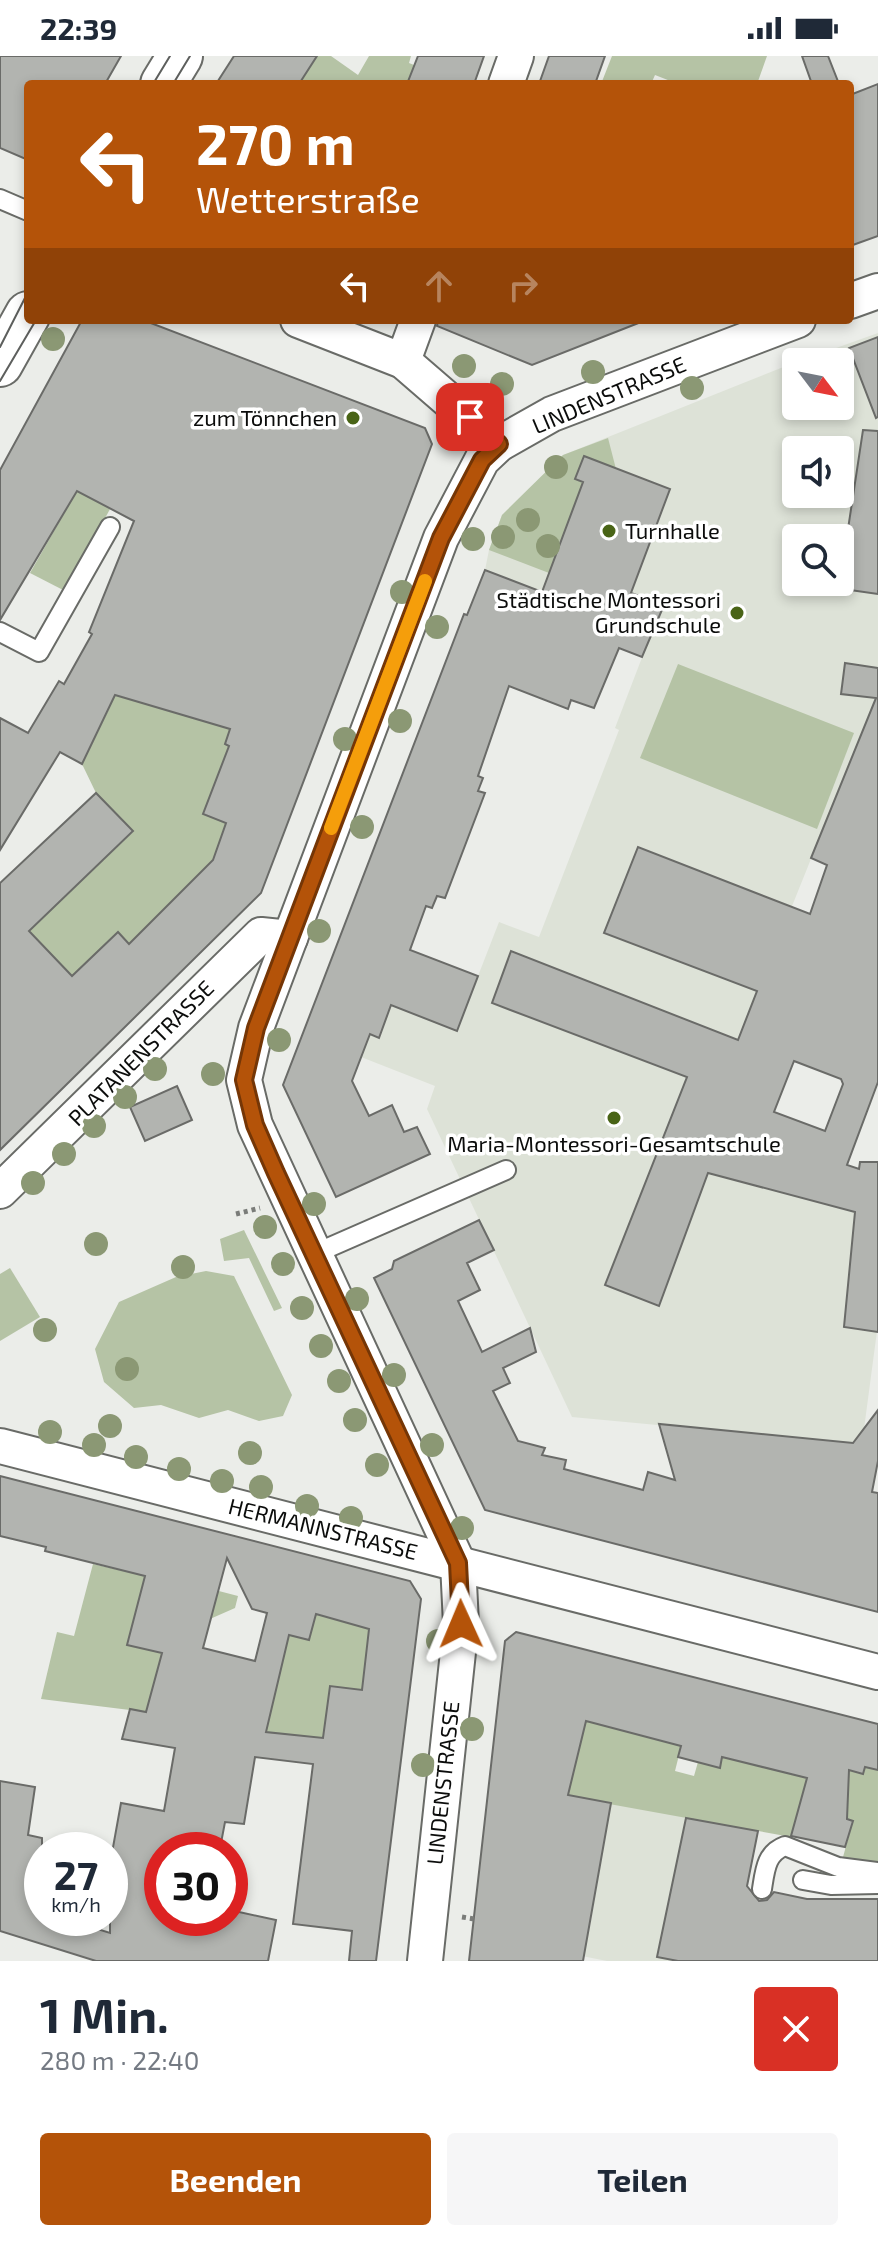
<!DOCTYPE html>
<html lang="de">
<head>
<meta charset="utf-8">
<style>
	:root { --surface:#fff; --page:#f6f6f7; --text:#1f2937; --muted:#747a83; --accent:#b45309 }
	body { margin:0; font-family:"Exo 2",sans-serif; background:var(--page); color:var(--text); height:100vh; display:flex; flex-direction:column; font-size:30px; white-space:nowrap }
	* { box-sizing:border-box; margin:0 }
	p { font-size:26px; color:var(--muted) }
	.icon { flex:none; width:44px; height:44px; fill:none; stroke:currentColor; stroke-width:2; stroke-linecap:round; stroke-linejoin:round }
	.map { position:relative; height:1905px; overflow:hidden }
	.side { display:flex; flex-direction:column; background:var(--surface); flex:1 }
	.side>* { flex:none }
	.guide { position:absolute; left:24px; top:24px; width:830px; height:244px; border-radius:8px; box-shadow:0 4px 12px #0003; background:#b45309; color:#fff; overflow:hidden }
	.needle { width:52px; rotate:122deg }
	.controls { position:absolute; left:782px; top:292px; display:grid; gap:16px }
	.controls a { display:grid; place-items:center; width:72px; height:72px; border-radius:8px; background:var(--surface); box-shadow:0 4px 12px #0003; font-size:40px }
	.speed { position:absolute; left:24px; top:1776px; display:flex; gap:16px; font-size:40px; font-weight:700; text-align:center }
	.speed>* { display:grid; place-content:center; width:104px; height:104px; border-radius:50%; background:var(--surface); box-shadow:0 4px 12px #0003; line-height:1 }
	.speed small { font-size:20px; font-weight:400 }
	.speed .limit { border:12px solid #d22; background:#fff; color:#111 }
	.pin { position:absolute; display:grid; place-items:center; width:68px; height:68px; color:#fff; margin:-34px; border-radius:16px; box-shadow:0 4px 12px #0006 }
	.me { position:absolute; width:88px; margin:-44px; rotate:359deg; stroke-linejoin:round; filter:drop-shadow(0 0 6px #0008) }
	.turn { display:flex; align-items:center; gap:28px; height:168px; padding:0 40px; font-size:36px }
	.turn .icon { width:104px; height:104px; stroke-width:2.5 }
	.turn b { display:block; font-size:56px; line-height:68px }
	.lanes { display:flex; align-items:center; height:76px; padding:0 40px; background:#0003; justify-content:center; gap:40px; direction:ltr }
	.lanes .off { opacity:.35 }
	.round { display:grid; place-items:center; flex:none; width:84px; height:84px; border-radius:8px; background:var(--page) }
	.summary { display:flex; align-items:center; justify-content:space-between; height:136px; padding:0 40px }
	h1 { font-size:48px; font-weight:700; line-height:60px }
	.primary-button { display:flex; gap:16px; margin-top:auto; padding:16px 40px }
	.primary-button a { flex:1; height:92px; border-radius:8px; background:var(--accent); color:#fff; font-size:32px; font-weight:700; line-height:92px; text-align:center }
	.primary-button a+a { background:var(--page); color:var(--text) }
	.status { display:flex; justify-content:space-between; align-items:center; height:56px; padding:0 40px; background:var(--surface); direction:ltr }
	.status svg { height:22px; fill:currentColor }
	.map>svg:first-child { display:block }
	.built { fill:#dde2d7; fill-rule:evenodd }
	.green { fill:#b5c3a5 }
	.building { fill:#b2b4b0; stroke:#6a6b68; stroke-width:2; fill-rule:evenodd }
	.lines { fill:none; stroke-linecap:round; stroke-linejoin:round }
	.lane-casing { stroke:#696b67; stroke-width:22 }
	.street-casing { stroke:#696b67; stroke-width:38 }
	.secondary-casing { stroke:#696b67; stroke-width:48 }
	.path { stroke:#7a7c79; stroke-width:5; stroke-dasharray:4 4; stroke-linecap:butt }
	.lane { stroke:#fff; stroke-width:18 }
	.street { stroke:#fff; stroke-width:34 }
	.secondary { stroke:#fff; stroke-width:44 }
	.tram { stroke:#5d5f5d; stroke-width:2 }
	.tree { fill:#8b9874 }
	.route-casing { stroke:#753606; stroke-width:20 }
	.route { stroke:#b45309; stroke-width:14 }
	.slow { stroke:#f59e0b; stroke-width:14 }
	.poi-dot { fill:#496416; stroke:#fff; stroke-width:3 }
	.labels { text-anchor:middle; stroke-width:7; stroke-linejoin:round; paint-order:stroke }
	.street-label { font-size:22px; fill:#0b0c0b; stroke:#fff }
	.poi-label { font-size:22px; fill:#0b0c0b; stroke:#fff; text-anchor:end }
</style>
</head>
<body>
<div class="status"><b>22:39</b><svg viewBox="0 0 49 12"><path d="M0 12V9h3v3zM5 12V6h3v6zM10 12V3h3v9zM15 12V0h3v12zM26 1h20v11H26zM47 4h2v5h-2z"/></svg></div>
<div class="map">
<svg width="878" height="1905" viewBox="0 0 878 1905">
	<rect width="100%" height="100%" fill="#ebede9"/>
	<!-- built -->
	<g class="built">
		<path d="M 878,277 L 878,682 L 862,676 L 747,962 L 721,1120 L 855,1156 L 844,1270 L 877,1275 L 862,1388 L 572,1361 L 427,1053 L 435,1030 L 361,1001 L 370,978 L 379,981 L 399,889 L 478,920 L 499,866 L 539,881 L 619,674 L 615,672 L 651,578 L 485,514 L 489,494 L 502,459 L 563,399 L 796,306 L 796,350 L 840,350 L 840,306 L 797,306 ZM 796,394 L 840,394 L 840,438 L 796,438 ZM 796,482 L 840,482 L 840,526 L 796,526 Z"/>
		<polygon points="611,1747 758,1775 733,1905 607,1905 527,1889 532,1860 590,1870"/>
	</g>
	<!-- green -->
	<g class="green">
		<polygon points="303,0 331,0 358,19 369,0 411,0 409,7 414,9 407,28 299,28"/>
		<polygon points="612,0 767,0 757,28 678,28 655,19 651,28 601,28"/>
		<polygon points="608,382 616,413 584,401 575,423 583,427 549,517 489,494 502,459 563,399"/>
		<polygon points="82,426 115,444 65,535 30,517"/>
		<polygon points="678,608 854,677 817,773 640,702"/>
		<polygon points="111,638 230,673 225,688 229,689 203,758 226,767 211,809 129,888 72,920 29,875 133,776 96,737 82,708 109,653"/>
		<polygon points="244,1174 282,1252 274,1255 249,1202 224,1205 220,1183"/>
		<polygon points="10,1212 40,1261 0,1285 0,1218"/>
		<polygon points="206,1215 234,1220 292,1339 283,1360 259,1365 228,1354 199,1362 161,1349 134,1352 104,1326 95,1293 119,1246 176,1221"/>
		<polygon points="93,1508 145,1520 127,1588 145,1593 164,1522 194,1529 196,1538 209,1542 215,1534 238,1540 235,1552 210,1563 173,1554 146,1656 41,1643 57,1576 74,1580"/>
		<polygon points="315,1557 373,1574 379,1636 330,1630 323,1682 266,1676 288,1578"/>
		<polygon points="532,1636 639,1679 642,1669 684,1679 675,1715 694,1720 698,1706 719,1712 726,1688 755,1709 807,1722 791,1781 554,1738"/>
		<polygon points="865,1711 878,1714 878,1809 843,1801 853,1765 839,1761 849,1714 863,1717"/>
	</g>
	<!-- building -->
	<g class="building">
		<polygon points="0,0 121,0 105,28 28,28 28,104 0,92"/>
		<polygon points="234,0 317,0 299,28 216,28"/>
		<polygon points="418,0 484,0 474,28 407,28"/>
		<polygon points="549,0 605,0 595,28 539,28"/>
		<polygon points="802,0 828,0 839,28 812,28"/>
		<polygon points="878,28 878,180 850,190 850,39"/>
		<polygon points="82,264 143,264 425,372 432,388 261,837 0,1094 0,827 96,737 133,775 29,875 72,920 118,876 129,888 213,804 226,767 203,758 229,690 225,688 230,673 115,639 82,708 60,696 0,794 0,662 28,677 59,625 64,628 92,578 89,576 134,465 77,435 0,564 0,414"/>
		<polygon points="438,264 641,264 641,266 532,309 437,270"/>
		<polygon points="878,281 878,361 876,362 849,292"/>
		<polygon points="863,374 878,375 878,538 836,532 840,526"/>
		<polygon points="584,400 670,433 631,537 664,549 642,601 619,592 594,652 571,644 568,653 509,630 478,720 483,722 478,735 485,737 445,842 437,840 432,852 426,850 410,894 478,920 457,975 391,949 379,982 370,978 352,1025 369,1060 392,1049 404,1076 417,1071 430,1098 336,1141 283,1029 464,558 467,559 485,514 542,536 583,426 575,423"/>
		<path d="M 845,607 L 878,612 L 878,1026 L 847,1109 L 859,1113 L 860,1106 L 878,1106 L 878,1276 L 844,1271 L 855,1156 L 708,1117 L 659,1250 L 605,1229 L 687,1021 L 492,947 L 511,895 L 738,984 L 757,935 L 604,877 L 638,791 L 810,858 L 827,809 L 811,802 L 876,642 L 841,638 ZM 794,1005 L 841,1023 L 843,1028 L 825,1075 L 774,1056 Z"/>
		<polygon points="177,1030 192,1064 145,1085 130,1051"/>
		<polygon points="479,1164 494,1194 467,1207 480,1234 458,1245 482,1296 530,1272 536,1296 503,1312 510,1327 493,1335 518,1385 545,1392 542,1399 566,1404 564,1413 643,1434 648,1416 675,1424 659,1368 853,1387 878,1354 878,1405 872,1436 878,1437 878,1556 485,1454 374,1222 392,1213 394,1205"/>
		<path d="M 0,1420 L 410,1525 L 421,1543 L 376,1905 L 349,1905 L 352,1875 L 293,1868 L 313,1708 L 255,1701 L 244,1768 L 225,1766 L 221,1787 L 193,1782 L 192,1794 L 162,1794 L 162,1862 L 230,1862 L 230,1854 L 276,1864 L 268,1905 L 96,1905 L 0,1875 L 0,1725 L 35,1731 L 28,1779 L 42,1782 L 42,1862 L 62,1862 L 110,1877 L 110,1808 L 121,1747 L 164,1755 L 175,1692 L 122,1683 L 130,1653 L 146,1656 L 162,1597 L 127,1589 L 145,1520 L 45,1495 L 46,1491 L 0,1480 ZM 227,1502 L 252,1553 L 267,1557 L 255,1605 L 203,1592 ZM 316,1558 L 369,1573 L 362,1634 L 330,1630 L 323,1682 L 266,1676 L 289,1579 L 309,1584 Z"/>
		<polygon points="516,1576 878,1668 878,1714 865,1711 863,1718 849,1714 847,1763 853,1765 845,1791 791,1780 807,1722 722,1701 720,1712 678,1701 681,1690 586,1665 568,1739 611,1747 583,1905 469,1905 505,1585"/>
		<polygon points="686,1762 758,1775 747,1830 759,1845 767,1844 774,1836 807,1843 878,1843 878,1905 678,1905 657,1901"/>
	</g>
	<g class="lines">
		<defs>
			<g id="lane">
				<polyline points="0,143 28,155"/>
				<polyline points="0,576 39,596 110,471"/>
				<polyline points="314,1198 506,1114"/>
				<polyline points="803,1824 831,1829 878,1828"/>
				<path d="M 762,1833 C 765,1814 766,1797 785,1790 L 838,1811 L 878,1816"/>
			</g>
			<g id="street">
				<polyline points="506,28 516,0"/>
				<polyline points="850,245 878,235"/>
				<polyline points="298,264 403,305 499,388"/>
				<polyline points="403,305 418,264"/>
				<polyline points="0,1135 261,879 290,882"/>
				<polyline points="0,1390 878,1616"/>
				<polyline points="425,1905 461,1568 458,1507 255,1069 244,1024 256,972 441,482 482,404 499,388 552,358 798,264"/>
			</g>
			<g id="secondary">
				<polyline points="163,28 180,0"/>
				<polyline points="0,308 28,258"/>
			</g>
		</defs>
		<!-- lane casing -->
		<use href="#lane" class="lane-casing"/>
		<!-- street casing -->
		<use href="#street" class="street-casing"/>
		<!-- secondary casing -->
		<use href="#secondary" class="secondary-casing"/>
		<!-- path -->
		<g class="path">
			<polyline points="236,1158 260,1152"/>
			<polyline points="462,1861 474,1863"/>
		</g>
		<!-- lane -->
		<use href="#lane" class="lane"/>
		<!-- street -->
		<use href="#street" class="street"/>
		<!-- secondary -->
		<use href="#secondary" class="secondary"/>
		<!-- tram -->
		<g class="tram">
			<polyline points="153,28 170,0"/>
			<polyline points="173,28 190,0"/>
			<polyline points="0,291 28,236"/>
			<polyline points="0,325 36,264"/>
		</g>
	</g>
	<!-- trees -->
	<g class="tree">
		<circle cx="53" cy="283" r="12"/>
		<circle cx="464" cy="310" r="12"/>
		<circle cx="593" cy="316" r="12"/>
		<circle cx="502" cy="328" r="12"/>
		<circle cx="692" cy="332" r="12"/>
		<circle cx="556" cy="411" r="12"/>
		<circle cx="528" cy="464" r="12"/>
		<circle cx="503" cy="481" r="12"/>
		<circle cx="473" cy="483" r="12"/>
		<circle cx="548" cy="490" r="12"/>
		<circle cx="402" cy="536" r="12"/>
		<circle cx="437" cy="571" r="12"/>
		<circle cx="400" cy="665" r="12"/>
		<circle cx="345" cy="683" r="12"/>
		<circle cx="362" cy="771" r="12"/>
		<circle cx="319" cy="875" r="12"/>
		<circle cx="279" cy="984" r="12"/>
		<circle cx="155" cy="1013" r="12"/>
		<circle cx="213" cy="1018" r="12"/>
		<circle cx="125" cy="1041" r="12"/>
		<circle cx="94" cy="1070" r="12"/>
		<circle cx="64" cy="1098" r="12"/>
		<circle cx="33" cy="1127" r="12"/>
		<circle cx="314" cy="1148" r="12"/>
		<circle cx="265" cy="1171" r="12"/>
		<circle cx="96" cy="1188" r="12"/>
		<circle cx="283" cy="1208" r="12"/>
		<circle cx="183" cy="1211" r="12"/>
		<circle cx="357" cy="1243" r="12"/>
		<circle cx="302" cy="1252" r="12"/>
		<circle cx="45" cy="1274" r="12"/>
		<circle cx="321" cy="1290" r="12"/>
		<circle cx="127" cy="1313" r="12"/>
		<circle cx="394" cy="1319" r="12"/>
		<circle cx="339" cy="1325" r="12"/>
		<circle cx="355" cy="1364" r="12"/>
		<circle cx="110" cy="1370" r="12"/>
		<circle cx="50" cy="1376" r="12"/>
		<circle cx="94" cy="1389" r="12"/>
		<circle cx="432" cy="1389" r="12"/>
		<circle cx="250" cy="1397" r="12"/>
		<circle cx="136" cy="1401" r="12"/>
		<circle cx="377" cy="1409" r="12"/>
		<circle cx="179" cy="1413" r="12"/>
		<circle cx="222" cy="1425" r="12"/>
		<circle cx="261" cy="1431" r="12"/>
		<circle cx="307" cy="1450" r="12"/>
		<circle cx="351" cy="1462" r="12"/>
		<circle cx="462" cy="1472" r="12"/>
		<circle cx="438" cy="1585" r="12"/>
		<circle cx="472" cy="1673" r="12"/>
		<circle cx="423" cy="1709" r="12"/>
	</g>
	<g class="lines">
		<defs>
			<polyline id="route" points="461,1568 458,1507 276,1117 255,1069 244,1024 256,972 441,482 482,404 499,388 470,361"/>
		</defs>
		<!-- route casing -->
		<use href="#route" class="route-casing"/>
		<!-- route -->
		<use href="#route" class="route"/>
		<!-- slow -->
		<polyline class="slow" points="331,772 425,525"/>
	</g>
	<!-- markers -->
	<g class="poi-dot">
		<circle cx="353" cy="362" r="8"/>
		<circle cx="609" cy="475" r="8"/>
		<circle cx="737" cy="557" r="8"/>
		<circle cx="614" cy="1062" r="8"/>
	</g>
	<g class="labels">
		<!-- street labels -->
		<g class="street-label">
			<text transform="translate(609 339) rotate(-23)" y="8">LINDENSTRASSE</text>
			<text transform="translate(141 997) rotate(-45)" y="8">PLATANENSTRASSE</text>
			<text transform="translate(323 1473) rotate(14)" y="8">HERMANNSTRASSE</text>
			<text transform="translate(443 1727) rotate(-84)" y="8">LINDENSTRASSE</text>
		</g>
		<!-- poi labels -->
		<g class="poi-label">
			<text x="337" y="370">zum Tönnchen</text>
			<text x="625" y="483" text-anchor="start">Turnhalle</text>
			<text x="721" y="552">Städtische Montessori<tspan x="721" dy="25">Grundschule</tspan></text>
			<text x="614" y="1096" text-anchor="middle">Maria-Montessori-Gesamtschule</text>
		</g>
	</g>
</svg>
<div class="controls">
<a><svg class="needle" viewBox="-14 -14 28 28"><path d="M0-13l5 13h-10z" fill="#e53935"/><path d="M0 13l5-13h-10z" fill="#747a83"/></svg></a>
<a><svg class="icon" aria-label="sound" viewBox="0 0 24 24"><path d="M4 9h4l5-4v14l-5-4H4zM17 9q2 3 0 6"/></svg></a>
<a><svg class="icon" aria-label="search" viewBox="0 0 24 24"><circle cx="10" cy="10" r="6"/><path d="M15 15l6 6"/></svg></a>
</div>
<div class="speed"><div>27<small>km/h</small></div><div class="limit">30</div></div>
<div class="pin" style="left:470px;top:361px;background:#d93025"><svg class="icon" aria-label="arrive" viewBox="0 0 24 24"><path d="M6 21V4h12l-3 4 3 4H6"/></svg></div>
<svg class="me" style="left:461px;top:1568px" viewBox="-20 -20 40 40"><path d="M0-17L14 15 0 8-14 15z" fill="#b45309" stroke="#fff" stroke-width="4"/></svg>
<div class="guide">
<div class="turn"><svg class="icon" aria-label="left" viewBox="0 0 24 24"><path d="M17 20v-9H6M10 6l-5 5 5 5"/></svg><div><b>270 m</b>Wetterstraße</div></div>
<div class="lanes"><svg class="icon" aria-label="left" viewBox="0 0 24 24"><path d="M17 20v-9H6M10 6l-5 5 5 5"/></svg><svg class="icon off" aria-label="ahead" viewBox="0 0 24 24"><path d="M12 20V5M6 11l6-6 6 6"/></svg><svg class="icon off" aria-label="right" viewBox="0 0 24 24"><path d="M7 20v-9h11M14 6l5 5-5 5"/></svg></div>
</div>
</div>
<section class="side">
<div class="summary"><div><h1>1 Min.</h1><p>280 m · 22:40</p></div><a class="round" style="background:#d93025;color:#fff"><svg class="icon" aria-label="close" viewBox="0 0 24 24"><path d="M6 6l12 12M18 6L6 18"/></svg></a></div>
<div class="primary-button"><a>Beenden</a><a>Teilen</a></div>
</section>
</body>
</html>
